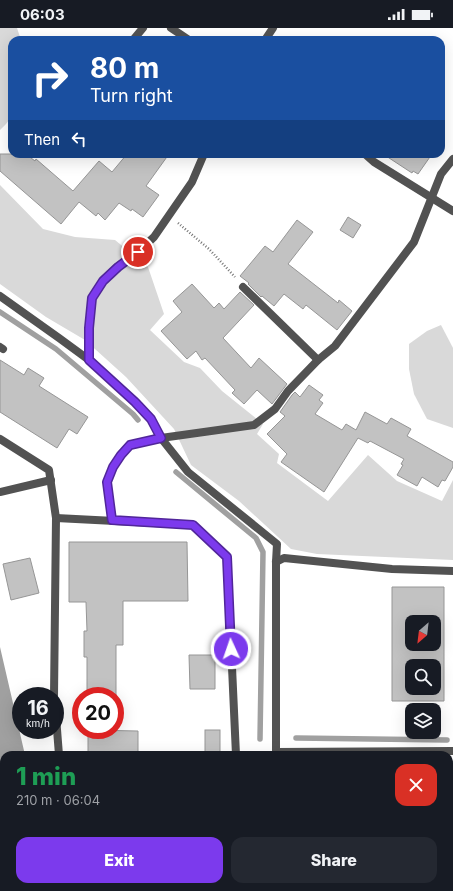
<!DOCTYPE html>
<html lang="en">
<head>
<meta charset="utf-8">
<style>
	:root { --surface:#171b24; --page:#242831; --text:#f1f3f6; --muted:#9ea1a6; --accent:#7c3aed }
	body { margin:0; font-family:Inter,sans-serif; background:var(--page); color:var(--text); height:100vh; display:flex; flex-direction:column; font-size:15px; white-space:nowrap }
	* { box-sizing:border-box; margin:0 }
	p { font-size:13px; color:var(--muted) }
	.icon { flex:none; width:22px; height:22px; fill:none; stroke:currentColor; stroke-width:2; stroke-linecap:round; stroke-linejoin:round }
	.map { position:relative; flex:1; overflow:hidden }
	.side { position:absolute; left:0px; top:723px; width:453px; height:140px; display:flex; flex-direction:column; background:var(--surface); border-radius:12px 12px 0 0; box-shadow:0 4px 16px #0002 }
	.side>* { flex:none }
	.banner { position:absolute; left:8px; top:8px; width:437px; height:122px; border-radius:12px; box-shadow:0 4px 16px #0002; background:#1a4fa0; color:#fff; overflow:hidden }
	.needle { width:26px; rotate:208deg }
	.buttons { position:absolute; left:405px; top:587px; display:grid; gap:8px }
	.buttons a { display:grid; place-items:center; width:36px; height:36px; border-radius:8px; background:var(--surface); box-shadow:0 4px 16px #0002; font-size:20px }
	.speed { position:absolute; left:12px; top:659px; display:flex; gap:8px; font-size:20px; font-weight:700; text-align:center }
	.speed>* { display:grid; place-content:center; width:52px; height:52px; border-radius:50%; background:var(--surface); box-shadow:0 4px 16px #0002; line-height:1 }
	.speed small { font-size:10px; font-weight:400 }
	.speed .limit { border:6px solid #d22; background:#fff; color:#111 }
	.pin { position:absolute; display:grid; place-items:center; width:34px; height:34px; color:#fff; margin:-17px; border:2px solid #fff; border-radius:50%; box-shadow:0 1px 4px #0007 }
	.me { position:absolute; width:44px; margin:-22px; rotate:357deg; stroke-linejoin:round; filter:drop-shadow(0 0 3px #0008) }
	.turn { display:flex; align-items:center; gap:14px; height:84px; padding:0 16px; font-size:18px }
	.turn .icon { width:52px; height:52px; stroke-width:2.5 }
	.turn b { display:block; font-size:28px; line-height:34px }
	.then { display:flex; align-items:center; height:38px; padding:0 16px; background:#0003; gap:8px; font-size:15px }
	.round { display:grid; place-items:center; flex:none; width:42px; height:42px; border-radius:12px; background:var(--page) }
	.headline { display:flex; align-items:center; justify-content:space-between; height:68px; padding:0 16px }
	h1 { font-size:24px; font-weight:800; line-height:30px; color:#1e9e55 }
	.primary-button { display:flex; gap:8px; margin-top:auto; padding:8px 16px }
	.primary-button a { flex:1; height:46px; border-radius:12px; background:var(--accent); color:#fff; font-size:16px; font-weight:800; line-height:46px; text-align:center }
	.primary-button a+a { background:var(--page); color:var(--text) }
	.status { display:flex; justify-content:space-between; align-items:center; height:28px; padding:0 20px; background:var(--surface); direction:ltr }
	.status svg { height:11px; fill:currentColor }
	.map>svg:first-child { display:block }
	.green { fill:#d9d9d9 }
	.water { fill:#a0a0a0 }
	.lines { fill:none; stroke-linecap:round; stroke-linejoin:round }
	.stream { stroke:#a0a0a0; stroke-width:5.5 }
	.building { fill:#c2c2c2; stroke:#969696; fill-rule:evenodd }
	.path { stroke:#747474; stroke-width:2.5; stroke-dasharray:1 2; stroke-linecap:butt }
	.service { stroke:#525252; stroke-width:8 }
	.minor { stroke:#525252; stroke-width:8 }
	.tertiary { stroke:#525252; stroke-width:8 }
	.route-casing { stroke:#51269a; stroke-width:10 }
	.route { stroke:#7c3aed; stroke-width:7 }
</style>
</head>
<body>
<div class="status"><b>06:03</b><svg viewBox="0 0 49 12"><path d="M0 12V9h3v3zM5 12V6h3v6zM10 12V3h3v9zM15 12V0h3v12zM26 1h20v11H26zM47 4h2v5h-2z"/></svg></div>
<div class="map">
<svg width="453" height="863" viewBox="0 0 453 863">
	<rect width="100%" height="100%" fill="#fff"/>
	<!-- green -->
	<g class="green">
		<polygon points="0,0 17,0 21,12 12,12 12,88 6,96 0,102"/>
		<polygon points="0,157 43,201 75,209 115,212 148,239 164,286 150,302 184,334 200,340 222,363 263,396 257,406 279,426 277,435 328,473 368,427 397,453 442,473 453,452 453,532 317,526 291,521 239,473 191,437 174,401 126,349 85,312 46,289 0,256"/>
		<polygon points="441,297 453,320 453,400 427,391 414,366 409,341 409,316 427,303"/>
	</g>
	<!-- water -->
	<polygon class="water" points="0,619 25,727 4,727 4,859 55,859 56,863 0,863"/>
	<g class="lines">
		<!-- stream -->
		<g class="stream">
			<polyline points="0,284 56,321 133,386 138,392"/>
			<polyline points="176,444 256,510 263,524 260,711"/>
			<polyline points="296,710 447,712"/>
		</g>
	</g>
	<!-- building -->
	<g class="building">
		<polygon points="0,126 26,126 35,133 36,131 73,163 99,133 112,144 127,126 169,126 146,158 159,167 143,189 132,181 131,183 119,175 105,192 98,185 96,188 79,174 61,196 0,143"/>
		<polygon points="383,126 432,126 418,146 413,143 412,145"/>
		<polygon points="348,189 361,197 353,210 340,202"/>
		<polygon points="297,192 313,204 288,236 338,275 339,272 352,283 337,302 306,277 303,281 284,266 274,278 262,268 261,269 248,256 249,255 240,248 265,218 273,224"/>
		<polygon points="192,256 214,280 219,275 224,281 240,264 254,277 223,310 251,340 259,330 287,356 272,376 257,362 244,376 232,365 235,362 205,330 202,332 196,323 187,331 161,303 182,284 173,273"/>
		<polygon points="0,332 24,347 28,340 44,350 39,358 88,389 77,406 69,401 57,420 0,384"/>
		<polygon points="309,357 323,367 319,372 323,375 315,386 342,402 346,396 356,402 365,384 387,396 391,390 411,401 407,408 453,434 453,439 445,453 442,452 438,459 422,449 417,458 397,447 403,437 401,436 404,431 370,413 368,415 358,410 324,464 281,434 287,426 267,406 285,388 280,384 292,367 295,364 300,369"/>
		<polygon points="69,514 187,514 188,573 123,573 123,617 116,617 116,668 87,668 87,629 84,629 84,603 87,603 86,574 69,574"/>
		<polygon points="30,530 39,565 11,572 3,536"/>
		<path d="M 392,559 L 444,559 L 444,673 L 392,673 ZM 412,594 L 434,594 L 434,616 L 412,616 ZM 412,638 L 434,638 L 434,660 L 412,660 Z"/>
		<polygon points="189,627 215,627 215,661 190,661"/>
		<polygon points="88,702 138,703 138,727 88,727"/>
		<rect x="205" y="702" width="15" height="25"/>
	</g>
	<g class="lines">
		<!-- path -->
		<polyline class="path" points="178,195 209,221 235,249"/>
		<!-- service -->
		<g class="service">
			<polyline points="133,12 143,0"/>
			<polyline points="243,259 318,332"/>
			<polyline points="0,319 3,321"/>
			<polyline points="0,411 49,442 56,490 54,668"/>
			<polyline points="0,464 51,452"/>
			<polyline points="56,490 193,497 227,529 236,727"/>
			<polyline points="112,492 107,454 113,439 121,427 130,417 161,410"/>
			<polyline points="55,676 59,727"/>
			<polyline points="87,859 88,863"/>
		</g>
		<!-- minor -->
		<g class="minor">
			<polyline points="171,0 189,12"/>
			<polyline points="265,12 273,0"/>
			<polyline points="365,126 374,134 453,183"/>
			<polyline points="0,268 59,310 89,332 135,374 151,391 161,410 188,444 277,516 276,534"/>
			<polyline points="89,332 89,300 92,270 103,253 117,239 138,224 154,209 192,154 204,126"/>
			<polyline points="161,410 254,397 275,381 288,363 318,332 335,318 414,214 441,146 453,131"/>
			<polyline points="276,534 284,530 392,541 453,543"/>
			<polyline points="276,724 453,723"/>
			<polyline points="353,863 353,859"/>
		</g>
		<!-- tertiary -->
		<g class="tertiary">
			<polyline points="276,727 276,534"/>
			<polyline points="275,863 275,859"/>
		</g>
	</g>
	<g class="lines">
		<defs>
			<polyline id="route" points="138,224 118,239 103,253 92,270 89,300 89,332 135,374 151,391 161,410 130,417 121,427 113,439 107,454 112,492 193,497 227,529 231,621"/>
		</defs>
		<!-- route casing -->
		<use href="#route" class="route-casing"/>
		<!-- route -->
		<use href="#route" class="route"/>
	</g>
</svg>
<div class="buttons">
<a><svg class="needle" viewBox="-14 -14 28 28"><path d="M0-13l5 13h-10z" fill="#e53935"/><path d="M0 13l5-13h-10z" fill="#9ea1a6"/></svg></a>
<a><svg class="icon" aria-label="search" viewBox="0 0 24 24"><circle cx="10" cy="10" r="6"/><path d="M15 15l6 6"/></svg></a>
<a><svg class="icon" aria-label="layers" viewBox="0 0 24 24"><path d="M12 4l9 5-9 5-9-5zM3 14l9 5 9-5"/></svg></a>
</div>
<div class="speed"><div>16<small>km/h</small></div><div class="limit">20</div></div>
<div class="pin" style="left:138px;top:224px;background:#d93025"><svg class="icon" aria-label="arrive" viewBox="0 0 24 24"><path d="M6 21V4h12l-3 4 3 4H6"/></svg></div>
<svg class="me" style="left:231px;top:621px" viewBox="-20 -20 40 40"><circle r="17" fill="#7c3aed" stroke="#fff" stroke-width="3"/><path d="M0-11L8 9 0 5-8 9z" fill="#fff"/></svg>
<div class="banner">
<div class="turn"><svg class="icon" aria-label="right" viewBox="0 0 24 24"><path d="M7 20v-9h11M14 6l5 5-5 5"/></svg><div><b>80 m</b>Turn right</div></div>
<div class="then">Then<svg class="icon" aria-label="left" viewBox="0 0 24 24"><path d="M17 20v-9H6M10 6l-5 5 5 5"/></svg></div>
</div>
<section class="side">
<div class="headline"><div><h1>1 min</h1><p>210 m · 06:04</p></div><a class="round" style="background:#d93025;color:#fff"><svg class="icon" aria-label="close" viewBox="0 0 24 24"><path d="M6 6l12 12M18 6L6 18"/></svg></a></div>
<div class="primary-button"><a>Exit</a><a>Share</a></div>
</section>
</div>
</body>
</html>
